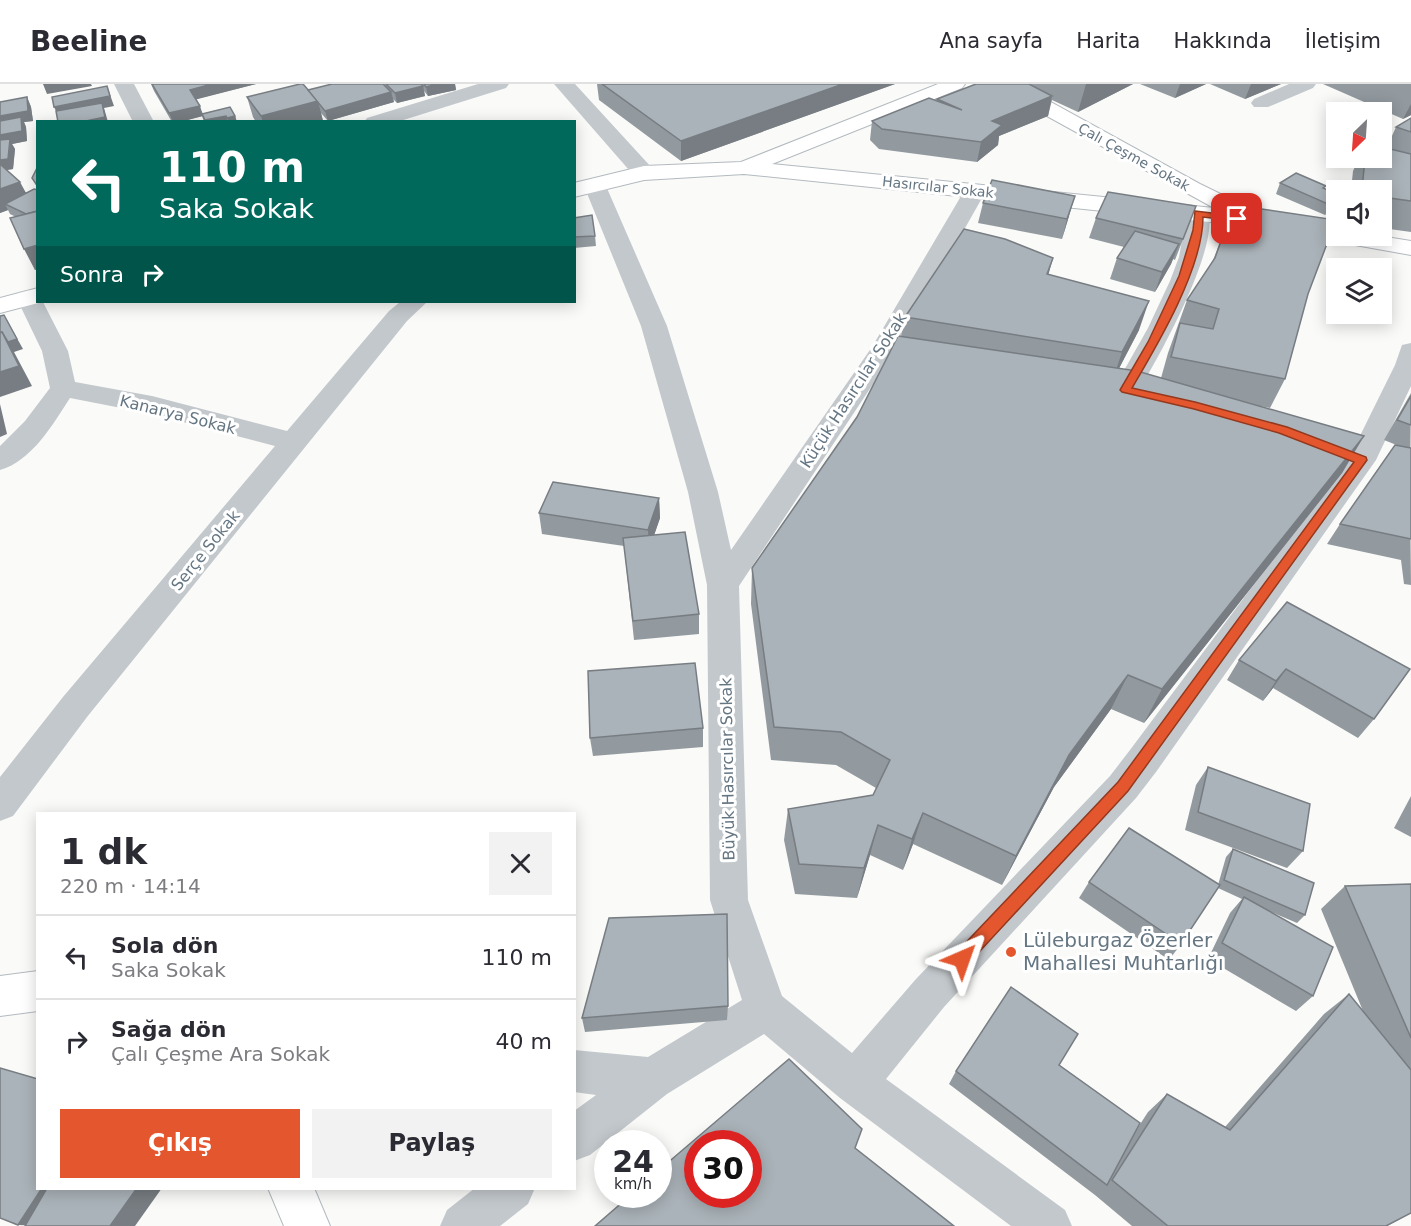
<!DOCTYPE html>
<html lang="tr">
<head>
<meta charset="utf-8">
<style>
	:root { --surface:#fff; --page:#f2f2f3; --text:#2b2b33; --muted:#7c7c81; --line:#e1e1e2; --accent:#e4572e }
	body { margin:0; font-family:"DejaVu Sans",sans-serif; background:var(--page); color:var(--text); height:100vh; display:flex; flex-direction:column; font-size:22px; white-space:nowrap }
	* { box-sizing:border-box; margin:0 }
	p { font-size:20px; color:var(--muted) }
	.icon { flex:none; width:33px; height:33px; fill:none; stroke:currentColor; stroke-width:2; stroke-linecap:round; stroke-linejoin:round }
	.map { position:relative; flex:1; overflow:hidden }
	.panel { position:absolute; left:36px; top:728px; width:540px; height:378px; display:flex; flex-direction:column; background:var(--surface); border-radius:0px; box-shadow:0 3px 15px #0003 }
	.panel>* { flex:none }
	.banner { position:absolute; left:36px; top:36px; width:540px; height:183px; border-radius:0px; box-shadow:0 3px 15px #0003; background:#00695c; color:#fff; overflow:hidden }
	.needle { width:39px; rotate:205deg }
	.tools { position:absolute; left:1326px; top:18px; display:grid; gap:12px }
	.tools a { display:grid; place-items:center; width:66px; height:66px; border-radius:0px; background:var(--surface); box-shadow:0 3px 15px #0003; font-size:30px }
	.speed { position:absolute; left:594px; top:1046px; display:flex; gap:12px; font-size:30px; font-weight:700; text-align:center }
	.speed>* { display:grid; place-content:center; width:78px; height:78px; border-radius:50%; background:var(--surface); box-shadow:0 3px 15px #0003; line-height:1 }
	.speed small { font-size:15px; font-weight:400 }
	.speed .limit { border:9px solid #d22; background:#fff; color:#111 }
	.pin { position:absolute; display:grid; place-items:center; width:51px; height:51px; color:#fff; margin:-26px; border-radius:12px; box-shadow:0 3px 9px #0006 }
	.me { position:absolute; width:66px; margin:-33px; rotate:43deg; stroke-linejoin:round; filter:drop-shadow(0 0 4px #0008) }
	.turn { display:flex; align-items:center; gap:21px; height:126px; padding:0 24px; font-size:27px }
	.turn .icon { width:78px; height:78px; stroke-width:2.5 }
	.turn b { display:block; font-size:42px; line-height:51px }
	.then { display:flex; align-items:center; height:57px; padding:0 24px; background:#0003; gap:12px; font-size:22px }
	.round { display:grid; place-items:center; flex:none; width:63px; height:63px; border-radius:0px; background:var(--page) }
	.overview { display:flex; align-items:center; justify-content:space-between; height:102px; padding:0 24px }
	h1 { font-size:36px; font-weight:800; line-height:45px }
	.cta { display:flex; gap:12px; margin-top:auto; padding:12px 24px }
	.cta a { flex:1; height:69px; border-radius:0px; background:var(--accent); color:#fff; font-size:24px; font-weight:800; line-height:69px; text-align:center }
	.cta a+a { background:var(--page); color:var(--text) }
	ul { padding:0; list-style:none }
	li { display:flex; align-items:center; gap:18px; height:84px; padding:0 24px; border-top:2px solid var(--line) }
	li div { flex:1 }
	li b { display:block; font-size:22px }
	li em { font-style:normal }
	header { display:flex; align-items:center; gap:36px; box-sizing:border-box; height:84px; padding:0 30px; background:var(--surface); border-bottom:2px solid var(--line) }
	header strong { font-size:28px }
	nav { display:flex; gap:33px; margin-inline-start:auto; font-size:21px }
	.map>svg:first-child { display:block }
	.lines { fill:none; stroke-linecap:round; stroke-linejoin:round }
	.secondary-casing { stroke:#b3babf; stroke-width:2 }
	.street { fill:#c3c8cc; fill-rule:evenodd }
	.secondary { fill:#fff; fill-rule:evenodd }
	.wall { fill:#929a9f }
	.shaded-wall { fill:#777d82 }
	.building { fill:#aab3b9; stroke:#777d82; stroke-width:1.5; fill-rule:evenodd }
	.route { fill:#e4572e; stroke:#94391e; stroke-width:1.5 }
	.poi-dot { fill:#e4572e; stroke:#fff; stroke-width:2 }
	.labels { text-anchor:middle; stroke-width:6; stroke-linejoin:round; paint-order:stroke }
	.far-street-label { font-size:14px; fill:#657683; stroke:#fff }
	.street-label { font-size:16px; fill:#657683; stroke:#fff }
	.near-poi-label { font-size:20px; fill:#657683; stroke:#fff; text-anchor:start }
</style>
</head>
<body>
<header>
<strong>Beeline</strong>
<nav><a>Ana sayfa</a><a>Harita</a><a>Hakkında</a><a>İletişim</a></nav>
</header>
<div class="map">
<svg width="1411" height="1142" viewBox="0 0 1411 1142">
	<rect width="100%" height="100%" fill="#fafaf8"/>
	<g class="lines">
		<defs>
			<g id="secondary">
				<polygon points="938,0 965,0 962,4 772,80 1214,124 996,4 993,0 1018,0 1200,100 1241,120 1244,125 1242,128 1336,144 1336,152 1380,152 1411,157 1411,171 1288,149 1278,145 744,90 644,96 574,113 574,99 644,82 741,78"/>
				<polygon points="38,204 38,218 42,218 0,229 0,214"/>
				<polygon points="38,887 38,927 0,932 0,892"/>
				<polygon points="268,1104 314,1104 330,1142 284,1142"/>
			</g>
		</defs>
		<!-- secondary casing -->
		<use href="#secondary" class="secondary-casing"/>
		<!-- street -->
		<g class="street">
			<polygon points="114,0 134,0 154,38 133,38"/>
			<polygon points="478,0 509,0 506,4 397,38 364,38 367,34"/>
			<polygon points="554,0 575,0 652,84 655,89 652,94 644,96 636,94"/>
			<polygon points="1289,0 1316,0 1313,4 1268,23 1254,23 1251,19 1254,15"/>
			<polygon points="595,95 603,97 606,102 667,242 718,408 731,466 872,263 967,102 975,100 983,102 986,107 900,259 944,269 948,275 944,281 935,283 891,273 739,502 748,816 782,912 852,969 916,895 1110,692 1130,666 1350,372 1395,281 1402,261 1411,259 1411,302 1376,376 1156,688 1136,714 944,923 886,995 1065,1126 1072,1142 1011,1142 840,1014 764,950 667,1010 590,1071 574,1077 574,1027 596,1011 574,1008 574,966 648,973 742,916 710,816 707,501 688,408 641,242 584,102 587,97"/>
			<path d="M 1198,122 L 1206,124 C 1226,154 1154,283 1135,312 L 1126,315 L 1117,312 L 1113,306 L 1148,244 L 1170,197 L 1179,173 L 1187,129 L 1190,124 Z"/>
			<path d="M 28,206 L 38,209 L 38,218 L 43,218 L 68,267 L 75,298 L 152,312 L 287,347 L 389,227 L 400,218 L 427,218 L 407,237 L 87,633 L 13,732 L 0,737 L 0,693 L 63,613 L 275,362 L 152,330 L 70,314 C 53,340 32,377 0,386 L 0,362 L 25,337 L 50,304 L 42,267 L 16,213 L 19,208 Z"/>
			<polygon points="475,1104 535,1104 528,1120 500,1142 440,1142 447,1126"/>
		</g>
		<!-- secondary -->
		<use href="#secondary" class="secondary"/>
	</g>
	<!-- wall -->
	<g class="wall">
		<polygon points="151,0 256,0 196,15 203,30 235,32 237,38 204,38 202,32 180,38 172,38 154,7"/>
		<polygon points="332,0 455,0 456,6 428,12 424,7 425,12 397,19 393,15 394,18 328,37 321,29 323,37 321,38 256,38 253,33 247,13 308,6"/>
		<polygon points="597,0 895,0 681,77 599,16"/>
		<polygon points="976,0 1133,0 1078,28 1052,16 1048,32 999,52 998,61 977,78 879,65 870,56 872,37 936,17 937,15"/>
		<polygon points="1140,0 1206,0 1175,14"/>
		<polygon points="1210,0 1281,0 1245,15"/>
		<polygon points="1323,0 1411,0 1411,31 1403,35"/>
		<polygon points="27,13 31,23 33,37 24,38 26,43 27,57 12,60 15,65 13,85 7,86 26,109 38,106 38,185 35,186 16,133 10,130 8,126 0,129 0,18"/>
		<polygon points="1411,34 1411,148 1382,144 1382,106 1351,106 1353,87 1359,74 1382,74 1396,43"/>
		<polygon points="1280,99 1325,105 1336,110 1325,131 1276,110"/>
		<polygon points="983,119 1069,132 1062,155 978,139"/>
		<polygon points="1234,121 1308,210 1285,295 1270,324 1260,322 1364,352 1342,389 1144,639 1111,625 1054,703 1002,801 913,760 903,786 870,771 857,814 795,810 784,756 788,725 873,711 876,704 836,681 771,676 751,520 752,484 857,333 901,253 905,233 1049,191 1139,246 1119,284 1161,294 1168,269 1187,216 1212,179"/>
		<polygon points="1196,122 1175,176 1173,175 1171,180 1155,208 1110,195 1117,174 1124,163 1089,154 1096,134"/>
		<polygon points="574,134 595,152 596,162 574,164"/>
		<polygon points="1411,309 1410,405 1411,501 1404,500 1401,476 1327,460 1340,440 1399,362 1384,356"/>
		<polygon points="659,414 660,434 654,451 699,530 699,550 634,556 624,462 542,450 539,429"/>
		<polygon points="1287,518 1374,635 1358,654 1273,604 1263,617 1227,596 1239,576"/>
		<polygon points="703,644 703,663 593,672 590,654"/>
		<polygon points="1208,683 1303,767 1287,784 1185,746 1196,701"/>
		<polygon points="1411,712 1411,753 1394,744"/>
		<polygon points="1233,765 1305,831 1297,839 1269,827 1313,912 1296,927 1208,875 1230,829 1242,815 1218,804 1181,860 1169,876 1079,814 1089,798 1218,801 1226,773"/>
		<polygon points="1411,800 1411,1129 1386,1142 1132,1142 1095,1111 949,1000 956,987 1059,981 1137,1045 1148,1028 1167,1010 1225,1043 1324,930 1349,910 1363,927 1321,825 1345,802"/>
		<polygon points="728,922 727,936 585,948 582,934"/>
	</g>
	<!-- shaded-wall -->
	<g class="shaded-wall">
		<polygon points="43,0 91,0 92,2 47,10"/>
		<polygon points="212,0 256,0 194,16 190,6"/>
		<polygon points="437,0 455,0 456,6 428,12 426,3"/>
		<polygon points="843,0 895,0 681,77 681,57"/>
		<polygon points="1086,0 1133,0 1078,28"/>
		<polygon points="1180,0 1206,0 1175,14"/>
		<polygon points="1251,0 1281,0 1245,15"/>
		<polygon points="107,2 114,22 104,24 108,38 81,38 59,33 54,23"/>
		<polygon points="423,2 425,12 397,19 395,9"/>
		<polygon points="391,8 394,18 328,37 325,27"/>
		<polygon points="1052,12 1048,32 999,52 998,61 977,78 981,58 992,37"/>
		<polygon points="27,13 31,23 33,37 24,38 26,43 27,57 12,60 15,65 13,85 0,87 0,32"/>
		<polygon points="318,17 323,37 321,38 263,38 261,32"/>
		<polygon points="1411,20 1411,31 1403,35"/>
		<polygon points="200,22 203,32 180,38 173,38 169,29"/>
		<polygon points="226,32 228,38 206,38 205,36"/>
		<polygon points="235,32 237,38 229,38 227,34"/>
		<polygon points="20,98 31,118 5,120 8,126 0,129 0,105"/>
		<polygon points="1075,112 1069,132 1062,155 1067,135"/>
		<polygon points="1336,116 1336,123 1325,131 1330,121"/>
		<polygon points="1179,160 1171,180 1155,208 1162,188"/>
		<polygon points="38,161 38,185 35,186 24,165"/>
		<polygon points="1053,174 1045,203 1047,190"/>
		<polygon points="1149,217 1139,246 1112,298 1122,268"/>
		<polygon points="4,231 23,265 14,268 32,302 0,313 0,273"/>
		<polygon points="0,320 7,350 0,353"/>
		<polygon points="1364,352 1342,389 1144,639 1162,605"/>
		<polygon points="659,414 660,434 649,466 648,446"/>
		<polygon points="1286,585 1273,604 1263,617 1276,597"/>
		<polygon points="1128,591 1111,625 1054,703 1002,801 1016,772 1069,671"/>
		<polygon points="923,729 913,760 903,786 912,755"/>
		<polygon points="878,741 870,771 857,814 864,784"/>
		<polygon points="42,1104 69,1104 45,1142 18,1141"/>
		<polygon points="137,1104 162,1104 135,1142 110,1142"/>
	</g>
	<!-- building -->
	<g class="building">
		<polygon points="152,0 212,0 190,6 200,22 169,29"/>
		<polygon points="300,0 303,0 318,17 261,32 247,13"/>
		<polygon points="332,0 383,0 391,8 325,27 308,6"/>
		<polygon points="386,0 421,0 423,2 395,9"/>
		<polygon points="424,0 437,0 426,3"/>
		<polygon points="602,0 843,0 681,57"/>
		<polygon points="976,0 1029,0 1052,12 992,37 1002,41 981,58 882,45 872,37 929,14 962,26 937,15"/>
		<polygon points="107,2 110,12 54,23 52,13"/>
		<polygon points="27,13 28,27 0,32 0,18"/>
		<polygon points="102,19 105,33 81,38 58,38 56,27"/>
		<polygon points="230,23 235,32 227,34 226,32 205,36 202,30"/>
		<polygon points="21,33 22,47 0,51 0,37"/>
		<polygon points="1411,34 1411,48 1396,43"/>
		<polygon points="10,55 8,75 0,76 0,56"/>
		<polygon points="1382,63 1411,70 1411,117 1382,113 1382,106 1362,106 1365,74 1382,74"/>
		<polygon points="0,80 20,98 0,105"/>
		<polygon points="37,84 38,85 38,103 32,94"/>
		<polygon points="1296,89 1326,102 1323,104 1336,110 1336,116 1330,121 1280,99"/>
		<polygon points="992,96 1075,112 1067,135 983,119"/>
		<polygon points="34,105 38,106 38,127 26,130 5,120"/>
		<polygon points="1108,108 1196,122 1183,155 1096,134"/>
		<polygon points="1234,121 1336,136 1308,210 1285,295 1171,273 1180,239 1213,245 1219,225 1187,216 1215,174"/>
		<polygon points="38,127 38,161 24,165 10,134"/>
		<polygon points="592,131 595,152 574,153 574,134"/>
		<polygon points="964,145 1005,155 1053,174 1047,190 1149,217 1122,268 905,233"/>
		<polygon points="1135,147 1179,160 1162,188 1117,174"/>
		<polygon points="4,231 17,255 8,258 2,248 0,249 0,232"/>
		<polygon points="2,248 19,282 0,288 0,249"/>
		<polygon points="898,252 1137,287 1364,352 1162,605 1128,591 1069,671 1016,772 923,729 912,755 878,741 864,784 799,780 788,725 873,711 890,676 841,648 774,643 752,484 857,333"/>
		<polygon points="1411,312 1411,341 1397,336"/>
		<polygon points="1395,361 1411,364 1411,455 1340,440"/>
		<polygon points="553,398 659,414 648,446 539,429"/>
		<polygon points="685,448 699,530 633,537 623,454"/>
		<polygon points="1287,518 1410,585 1374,635 1286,585 1276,597 1239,576"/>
		<polygon points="695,579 703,644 590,654 588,587"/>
		<polygon points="1208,683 1310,720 1303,767 1198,728"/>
		<polygon points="1129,744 1220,801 1181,860 1089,798"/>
		<polygon points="1233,765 1314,799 1305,831 1224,796"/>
		<polygon points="1411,800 1411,954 1345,802"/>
		<polygon points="1244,813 1333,863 1313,912 1222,859"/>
		<polygon points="727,830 728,922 582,934 609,834"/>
		<polygon points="1011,903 1078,950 1059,981 1140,1039 1107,1101 956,987"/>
		<polygon points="1349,910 1411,986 1411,1129 1386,1142 1168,1142 1112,1096 1167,1010 1230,1046"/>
		<path d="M 789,975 L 862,1045 L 855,1064 L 954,1142 L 595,1142 L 632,1110 L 658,1110 L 658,1087 ZM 698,1059 L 748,1059 L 748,1110 L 698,1110 Z"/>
		<polygon points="0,984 38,995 38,1104 42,1104 18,1141 0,1134"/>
		<polygon points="47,1104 137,1104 110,1142 25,1142"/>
	</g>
	<!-- route -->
	<path class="route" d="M 1195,127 L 1237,132 L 1241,135 L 1237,137 L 1203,133 C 1203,184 1158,260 1132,304 L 1195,318 L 1287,343 L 1366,373 L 1367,376 L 1128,707 L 968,880 L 962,883 L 956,880 L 954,875 L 956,869 L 1118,698 L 1354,378 L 1279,349 L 1194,325 L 1122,308 L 1120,306 L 1148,258 L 1179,192 L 1193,146 Z"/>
	<!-- markers -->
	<circle class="poi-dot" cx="1011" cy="868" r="6"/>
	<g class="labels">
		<!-- far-street labels -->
		<g class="far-street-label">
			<text transform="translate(1134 73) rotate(29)" y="5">Çalı Çeşme Sokak</text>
			<text transform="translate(938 103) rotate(6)" y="5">Hasırcılar Sokak</text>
		</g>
		<!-- street labels -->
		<g class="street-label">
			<text transform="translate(853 306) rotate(-57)" y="6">Küçük Hasırcılar Sokak</text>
			<text transform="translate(178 330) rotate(14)" y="6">Kanarya Sokak</text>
			<text transform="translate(205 466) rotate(-51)" y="6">Serçe Sokak</text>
			<text transform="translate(727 685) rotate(-91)" y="6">Büyük Hasırcılar Sokak</text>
		</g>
		<!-- near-poi labels -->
		<g class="near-poi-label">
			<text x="1023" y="863">Lüleburgaz Özerler<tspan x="1023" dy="23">Mahallesi Muhtarlığı</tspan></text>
		</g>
	</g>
</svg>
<div class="tools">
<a><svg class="needle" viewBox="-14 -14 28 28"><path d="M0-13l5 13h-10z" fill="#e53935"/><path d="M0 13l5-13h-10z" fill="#7c7c81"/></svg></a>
<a><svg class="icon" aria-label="sound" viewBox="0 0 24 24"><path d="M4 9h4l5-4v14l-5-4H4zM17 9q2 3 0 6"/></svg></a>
<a><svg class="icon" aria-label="layers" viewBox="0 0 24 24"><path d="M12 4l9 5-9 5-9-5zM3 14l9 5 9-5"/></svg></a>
</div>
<div class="speed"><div>24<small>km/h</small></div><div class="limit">30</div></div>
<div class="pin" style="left:1237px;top:135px;background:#d93025"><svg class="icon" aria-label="arrive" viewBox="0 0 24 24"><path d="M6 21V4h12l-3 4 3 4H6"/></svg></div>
<svg class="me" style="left:962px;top:875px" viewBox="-20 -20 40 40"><path d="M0-17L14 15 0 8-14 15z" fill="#e4572e" stroke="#fff" stroke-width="4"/></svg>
<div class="banner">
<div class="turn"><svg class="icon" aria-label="left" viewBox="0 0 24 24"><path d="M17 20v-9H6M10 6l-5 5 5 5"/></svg><div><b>110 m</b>Saka Sokak</div></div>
<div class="then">Sonra<svg class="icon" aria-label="right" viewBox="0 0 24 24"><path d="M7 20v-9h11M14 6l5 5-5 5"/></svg></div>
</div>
<section class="panel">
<div class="overview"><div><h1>1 dk</h1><p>220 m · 14:14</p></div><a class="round"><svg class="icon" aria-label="close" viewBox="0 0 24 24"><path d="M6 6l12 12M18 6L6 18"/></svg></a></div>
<ul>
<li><svg class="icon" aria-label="left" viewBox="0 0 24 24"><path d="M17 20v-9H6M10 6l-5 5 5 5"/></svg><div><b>Sola dön</b><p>Saka Sokak</p></div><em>110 m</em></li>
<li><svg class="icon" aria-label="right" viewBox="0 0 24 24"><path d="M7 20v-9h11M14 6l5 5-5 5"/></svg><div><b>Sağa dön</b><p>Çalı Çeşme Ara Sokak</p></div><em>40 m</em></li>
</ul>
<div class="cta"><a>Çıkış</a><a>Paylaş</a></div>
</section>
</div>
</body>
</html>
